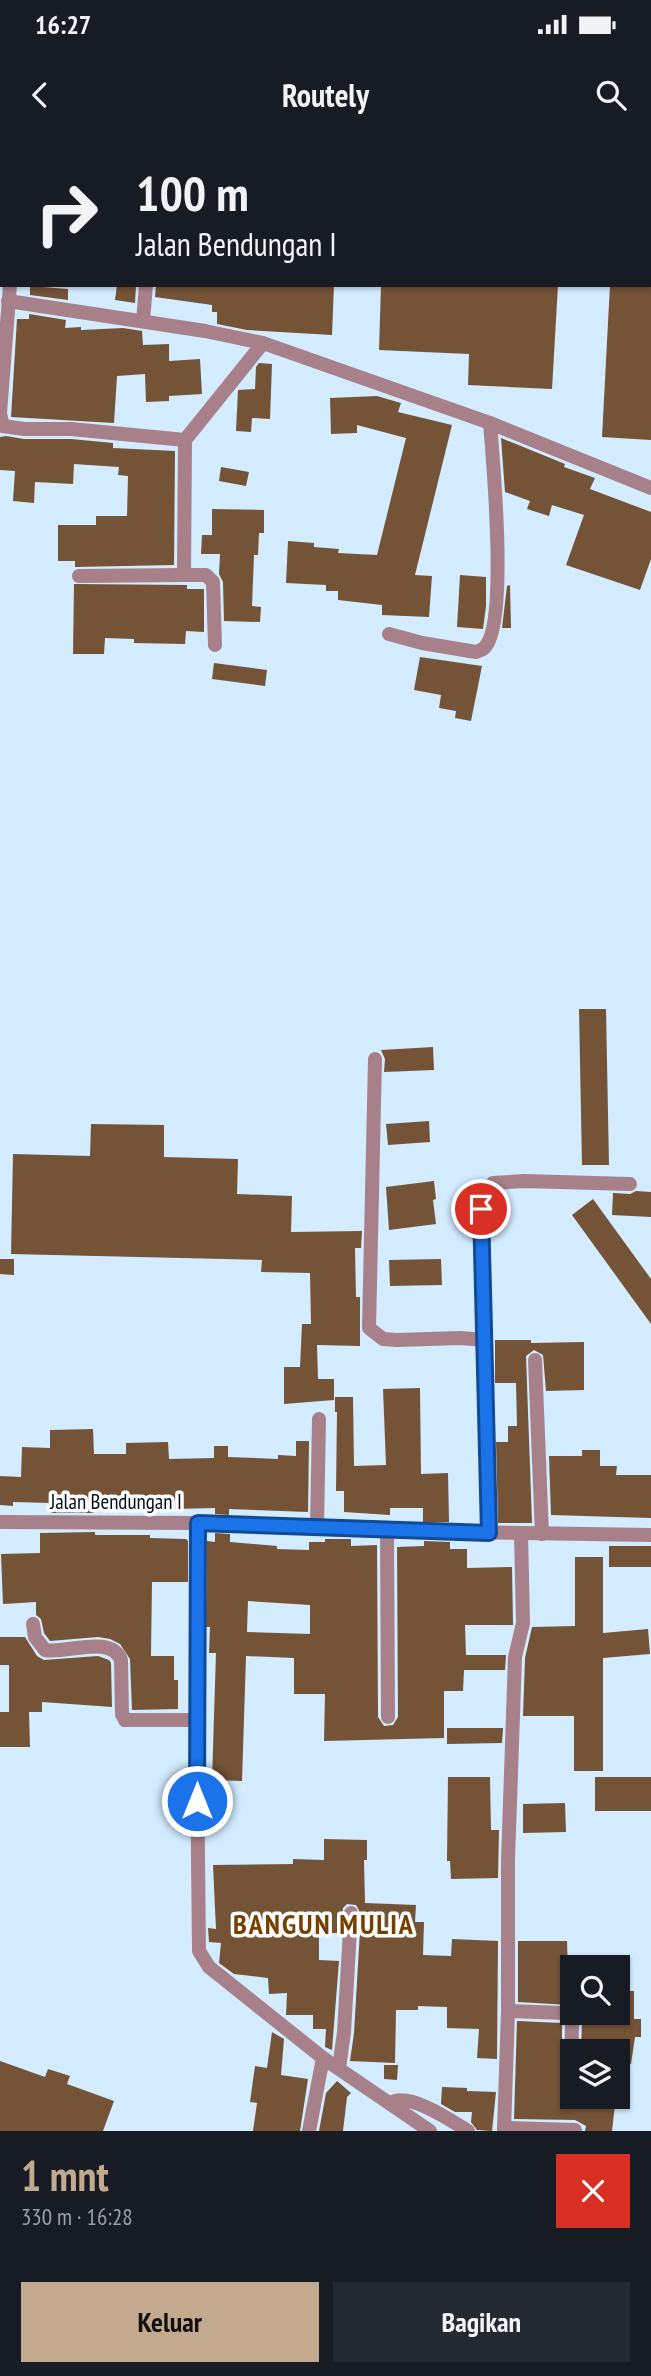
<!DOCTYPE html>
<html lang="id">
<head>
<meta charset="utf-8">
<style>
	:root { --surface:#171b24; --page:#242831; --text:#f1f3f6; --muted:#9ea1a6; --accent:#c3a98d }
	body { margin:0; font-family:"PT Sans Narrow",sans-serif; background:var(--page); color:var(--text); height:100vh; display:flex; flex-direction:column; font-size:26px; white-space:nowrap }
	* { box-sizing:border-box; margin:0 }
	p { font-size:23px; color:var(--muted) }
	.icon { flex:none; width:38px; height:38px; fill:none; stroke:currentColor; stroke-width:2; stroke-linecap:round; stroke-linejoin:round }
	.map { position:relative; height:1991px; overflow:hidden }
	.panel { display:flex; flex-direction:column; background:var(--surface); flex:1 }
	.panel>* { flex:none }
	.guide { position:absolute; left:0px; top:0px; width:651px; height:147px; box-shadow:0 2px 5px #0004; background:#171b24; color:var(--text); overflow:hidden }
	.tools { position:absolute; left:560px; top:1815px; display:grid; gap:14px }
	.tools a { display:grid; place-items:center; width:70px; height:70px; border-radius:0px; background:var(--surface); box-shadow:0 2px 5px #0004; font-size:35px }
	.pin { position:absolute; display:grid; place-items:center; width:60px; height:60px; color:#fff; margin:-30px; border:4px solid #fff; border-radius:50%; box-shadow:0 2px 7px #0007 }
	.me { position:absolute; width:77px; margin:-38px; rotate:0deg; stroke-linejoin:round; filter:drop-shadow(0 0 5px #0008) }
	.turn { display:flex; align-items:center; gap:24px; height:147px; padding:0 21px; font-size:32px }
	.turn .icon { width:91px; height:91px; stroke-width:2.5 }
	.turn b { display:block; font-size:49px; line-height:60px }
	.round { display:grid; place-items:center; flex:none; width:74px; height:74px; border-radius:0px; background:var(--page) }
	.head { display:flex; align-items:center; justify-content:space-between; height:119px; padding:0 21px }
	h1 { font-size:42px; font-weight:700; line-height:52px; color:var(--accent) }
	.button { display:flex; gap:14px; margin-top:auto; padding:14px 21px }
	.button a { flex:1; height:80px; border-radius:0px; background:var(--accent); color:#111; font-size:28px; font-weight:700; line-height:80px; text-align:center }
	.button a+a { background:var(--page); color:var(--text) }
	.status { display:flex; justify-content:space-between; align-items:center; height:49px; padding:0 35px; background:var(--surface); direction:ltr }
	.status svg { height:19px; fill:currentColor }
	header { display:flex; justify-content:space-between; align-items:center; height:91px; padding:0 21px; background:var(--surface); font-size:32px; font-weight:700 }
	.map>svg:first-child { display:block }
	.building { fill:#745337; fill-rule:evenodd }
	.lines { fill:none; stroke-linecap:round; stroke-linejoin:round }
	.street { stroke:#a7808a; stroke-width:14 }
	.route-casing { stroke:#114b97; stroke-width:18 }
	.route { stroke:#1a73e8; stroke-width:12 }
	.labels { text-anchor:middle; stroke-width:7; stroke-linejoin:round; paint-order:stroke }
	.street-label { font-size:21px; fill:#020e18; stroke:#fff }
	.district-label { font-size:28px; font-weight:bold; letter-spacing:2px; fill:#753f00; stroke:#fff }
</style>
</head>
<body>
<div class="status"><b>16:27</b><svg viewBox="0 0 49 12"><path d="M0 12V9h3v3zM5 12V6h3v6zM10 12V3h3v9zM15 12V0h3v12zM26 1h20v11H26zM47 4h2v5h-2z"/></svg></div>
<header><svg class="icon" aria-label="back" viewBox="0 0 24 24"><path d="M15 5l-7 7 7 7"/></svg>Routely<svg class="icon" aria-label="search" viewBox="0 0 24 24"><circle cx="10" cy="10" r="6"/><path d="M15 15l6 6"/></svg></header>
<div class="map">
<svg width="651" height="1991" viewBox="0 0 651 1991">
	<rect width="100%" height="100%" fill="#d3ecff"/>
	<!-- building -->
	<g class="building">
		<polygon points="117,145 136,145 135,163 115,160"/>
		<polygon points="156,145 334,145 332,195 247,190 217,184 217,172 212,172 212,165 155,157"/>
		<polygon points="381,145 558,145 552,249 468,245 469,214 379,210"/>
		<polygon points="610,145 651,145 651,300 602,297"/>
		<polygon points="30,146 68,149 68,160 30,155"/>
		<polygon points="29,174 66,180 65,188 81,187 81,190 123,188 142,191 143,205 169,204 169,221 200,219 202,254 169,256 169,261 146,262 145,234 117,236 114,283 11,277 17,179 29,179"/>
		<polygon points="259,223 272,224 270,279 252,278 251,292 236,291 238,250 255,249 256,227"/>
		<polygon points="377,256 401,263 398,272 452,285 415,435 432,436 429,477 382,475 382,465 338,460 338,451 326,451 326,445 286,443 288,401 314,403 314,407 339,409 338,413 377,415 406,298 357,285 357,293 331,294 330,258"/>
		<polygon points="6,296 24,299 71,299 113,303 113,308 175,311 174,425 75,427 75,421 58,421 58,385 96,385 96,376 127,376 128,336 118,335 119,327 74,324 73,344 35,342 34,363 13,361 15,331 0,330 0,297"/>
		<polygon points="501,298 565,324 564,327 595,338 590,349 651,372 651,419 640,450 566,425 584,375 552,365 549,376 527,369 530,361 505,352"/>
		<polygon points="221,327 249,332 246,346 219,341"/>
		<polygon points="212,369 264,370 264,393 259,393 258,415 254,415 252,466 261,467 260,482 224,481 223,442 219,434 220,414 201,414 202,395 212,395"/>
		<polygon points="460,435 486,437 486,466 483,489 457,487"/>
		<polygon points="74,444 187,445 187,449 204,449 204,492 186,491 185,504 134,503 134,499 105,498 104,514 73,514"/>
		<polygon points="510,445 511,488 502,488 507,446"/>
		<polygon points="420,517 482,526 471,581 455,578 456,571 439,568 441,555 414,550"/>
		<polygon points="214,523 267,530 265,546 212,539"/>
		<polygon points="579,869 606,869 609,1025 582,1025"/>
		<polygon points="433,907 434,930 384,932 385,919 381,910"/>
		<polygon points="429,981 430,1002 388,1005 386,984"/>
		<polygon points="91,984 164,985 164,1017 238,1019 237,1054 292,1056 291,1092 362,1091 361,1108 355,1108 356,1157 360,1157 360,1206 317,1205 318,1239 334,1239 334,1260 284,1264 284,1227 300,1227 302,1184 311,1184 310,1133 261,1132 262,1120 11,1114 13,1014 90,1016"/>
		<polygon points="434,1041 436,1059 433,1060 436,1084 389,1090 386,1047"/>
		<polygon points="636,1051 651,1052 651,1077 612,1075 613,1053 630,1054"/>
		<polygon points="593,1059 651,1139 651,1184 572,1075"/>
		<polygon points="0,1119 14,1119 14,1135 0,1134"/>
		<polygon points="441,1119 442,1145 390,1146 389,1120"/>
		<polygon points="495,1200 531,1200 531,1203 584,1202 584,1250 546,1251 543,1215 534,1210 526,1216 532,1383 498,1383 496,1302 508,1302 508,1286 517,1286 516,1243 495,1243"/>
		<polygon points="420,1248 421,1334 448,1333 449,1382 423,1382 423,1368 390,1368 390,1375 344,1372 344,1351 336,1351 337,1272 335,1272 335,1257 353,1257 354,1326 386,1325 383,1249"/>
		<polygon points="93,1289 94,1314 126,1314 126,1303 168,1302 169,1319 214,1318 214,1306 228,1306 228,1317 278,1319 278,1315 296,1316 296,1301 309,1301 308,1372 229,1369 229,1375 215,1374 215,1368 173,1369 173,1365 127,1365 127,1362 94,1363 94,1373 51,1373 51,1363 13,1362 13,1366 0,1365 0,1336 21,1337 22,1307 50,1308 50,1290"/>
		<polygon points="582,1310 600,1310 600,1326 617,1326 616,1335 651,1335 651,1378 551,1375 549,1316 582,1316"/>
		<polygon points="95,1392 95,1395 150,1395 150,1398 186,1399 188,1401 188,1442 152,1442 151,1516 174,1516 174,1540 178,1540 178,1569 132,1570 130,1519 120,1504 110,1499 98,1497 50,1501 44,1493 41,1479 36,1475 36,1462 3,1464 1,1414 40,1413 40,1393"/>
		<path d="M 215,1393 L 230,1394 L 230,1402 L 277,1406 L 277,1409 L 309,1410 L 309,1402 L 325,1402 L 325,1399 L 351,1399 L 351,1406 L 377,1405 L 378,1577 L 384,1586 L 393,1585 L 398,1577 L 397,1407 L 424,1406 L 424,1401 L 450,1402 L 450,1409 L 467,1409 L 467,1428 L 512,1427 L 513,1485 L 465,1485 L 466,1515 L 506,1515 L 505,1530 L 464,1530 L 463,1551 L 444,1551 L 444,1598 L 324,1601 L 325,1554 L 294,1554 L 294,1518 L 246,1516 L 242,1641 L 212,1640 L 216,1513 L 209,1513 L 210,1487 L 206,1487 L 207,1401 L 215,1402 ZM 248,1461 L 310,1465 L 310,1494 L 247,1492 Z"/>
		<rect x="609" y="1406" width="42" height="21"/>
		<polygon points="575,1417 603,1417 603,1493 648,1489 650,1514 603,1518 603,1631 574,1631 574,1576 523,1576 525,1518 532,1487 575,1486"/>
		<polygon points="0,1497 25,1497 37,1516 44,1520 98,1516 109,1520 111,1523 112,1567 42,1562 42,1572 29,1572 30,1607 0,1607 0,1572 9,1572 9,1525 0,1525"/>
		<polygon points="447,1588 503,1588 502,1603 447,1604"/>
		<polygon points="448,1637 490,1637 491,1690 499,1690 498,1738 451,1739 450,1721 447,1721"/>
		<rect x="595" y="1637" width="56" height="34"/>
		<polygon points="565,1663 566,1692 523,1693 523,1664"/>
		<polygon points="324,1699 367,1700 367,1720 364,1720 365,1763 416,1765 415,1782 424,1782 423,1815 451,1816 452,1799 498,1801 497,1919 477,1918 479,1889 447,1888 447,1867 418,1866 418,1870 396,1870 395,1923 350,1921 354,1893 361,1774 356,1765 347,1764 343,1768 340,1793 319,1793 319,1820 339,1821 332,1910 325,1907 326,1889 313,1889 313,1875 286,1875 287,1853 269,1854 268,1838 234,1834 219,1823 221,1803 209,1802 208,1788 216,1789 213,1725 293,1724 293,1719 324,1720"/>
		<polygon points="518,1801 567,1801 569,1865 518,1862"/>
		<polygon points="618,1851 634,1851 634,1879 641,1879 641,1897 635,1897 631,1924 618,1922 618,1911 581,1911 582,1883 578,1872 618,1872"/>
		<polygon points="517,1881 562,1883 562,1948 572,1948 572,1956 616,1956 612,1991 585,1991 586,1986 575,1980 514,1979"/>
		<polygon points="272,1892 284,1899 281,1935 308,1939 300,1991 253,1991 257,1963 250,1962 255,1926 267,1928"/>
		<polygon points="0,1921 45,1937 48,1929 70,1936 67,1944 114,1961 103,1991 0,1991"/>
		<polygon points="384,1925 398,1925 397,1940 384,1939"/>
		<polygon points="337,1941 351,1953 347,1957 343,1991 319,1991 326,1953"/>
		<polygon points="442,1947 467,1948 467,1951 496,1952 492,1991 477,1990 471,1982 472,1972 455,1972 441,1964"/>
	</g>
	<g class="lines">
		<!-- street -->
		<g class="street">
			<polyline points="146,0 146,2"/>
			<polyline points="266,0 266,2"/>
			<polyline points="14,2 14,0"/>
			<polyline points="8,161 205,191 263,203 490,283 651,348"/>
			<polyline points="143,181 146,145"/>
			<polyline points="0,273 10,145"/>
			<polyline points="0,274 3,286 24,289 71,289 185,300 263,203"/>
			<polyline points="185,300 184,435 206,435 213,442 215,505"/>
			<polyline points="79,436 184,435"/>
			<path d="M 389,494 L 422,503 L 476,512 C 480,510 483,510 485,507 C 508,482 493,321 490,283"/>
			<polyline points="375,919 369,1188 383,1199 397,1200 460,1198 485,1200 485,1256 489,1393"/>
			<polyline points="485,1200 481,1069 487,1048 493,1043 524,1041 630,1044"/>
			<polyline points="535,1220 542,1394"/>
			<polyline points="0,1382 198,1383 387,1391 651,1395"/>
			<polyline points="198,1383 196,1529 199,1811 209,1827 323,1918 430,1991"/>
			<polyline points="317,1388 319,1279"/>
			<polyline points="387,1391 388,1577"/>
			<path d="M 33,1484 L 35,1497 L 45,1510 C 67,1514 111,1494 121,1520 L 122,1574 L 125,1580 L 198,1580"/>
			<polyline points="508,1871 564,1873 569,1875 572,1883 571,1938"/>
			<polyline points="339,1928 344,1892 351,1773"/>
			<path d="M 391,1963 C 408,1951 452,1981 468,1991"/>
			<polyline points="504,1988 575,1990"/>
			<polyline points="309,1991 323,1918"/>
			<polyline points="504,1991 508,1871 508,1720 515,1517 523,1483 521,1393"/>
		</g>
	</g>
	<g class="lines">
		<defs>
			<polyline id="route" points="197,1661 198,1383 489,1393 481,1069"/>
		</defs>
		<!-- route casing -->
		<use href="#route" class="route-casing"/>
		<!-- route -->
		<use href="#route" class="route"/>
	</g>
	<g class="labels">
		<!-- street labels -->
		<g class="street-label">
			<text x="116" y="1369">Jalan Bendungan I</text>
		</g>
		<!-- district labels -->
		<g class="district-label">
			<text x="324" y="1794">BANGUN MULIA</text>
		</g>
	</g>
</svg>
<div class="tools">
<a><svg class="icon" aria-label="search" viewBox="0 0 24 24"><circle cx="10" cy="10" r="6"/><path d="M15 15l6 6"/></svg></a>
<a><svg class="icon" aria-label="layers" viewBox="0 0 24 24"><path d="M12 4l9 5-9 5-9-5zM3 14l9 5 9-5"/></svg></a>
</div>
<div class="pin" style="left:481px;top:1069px;background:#d93025"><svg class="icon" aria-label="arrive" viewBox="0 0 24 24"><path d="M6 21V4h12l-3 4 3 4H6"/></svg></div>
<svg class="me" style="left:197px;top:1661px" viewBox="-20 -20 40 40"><circle r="17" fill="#1a73e8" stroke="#fff" stroke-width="3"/><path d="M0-11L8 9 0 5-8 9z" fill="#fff"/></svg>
<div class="guide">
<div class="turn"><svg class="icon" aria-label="right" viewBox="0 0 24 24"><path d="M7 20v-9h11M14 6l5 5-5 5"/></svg><div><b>100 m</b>Jalan Bendungan I</div></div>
</div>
</div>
<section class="panel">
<div class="head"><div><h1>1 mnt</h1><p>330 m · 16:28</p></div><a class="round" style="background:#d93025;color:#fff"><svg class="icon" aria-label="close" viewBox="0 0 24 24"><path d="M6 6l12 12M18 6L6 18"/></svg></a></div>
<div class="button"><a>Keluar</a><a>Bagikan</a></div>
</section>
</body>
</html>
